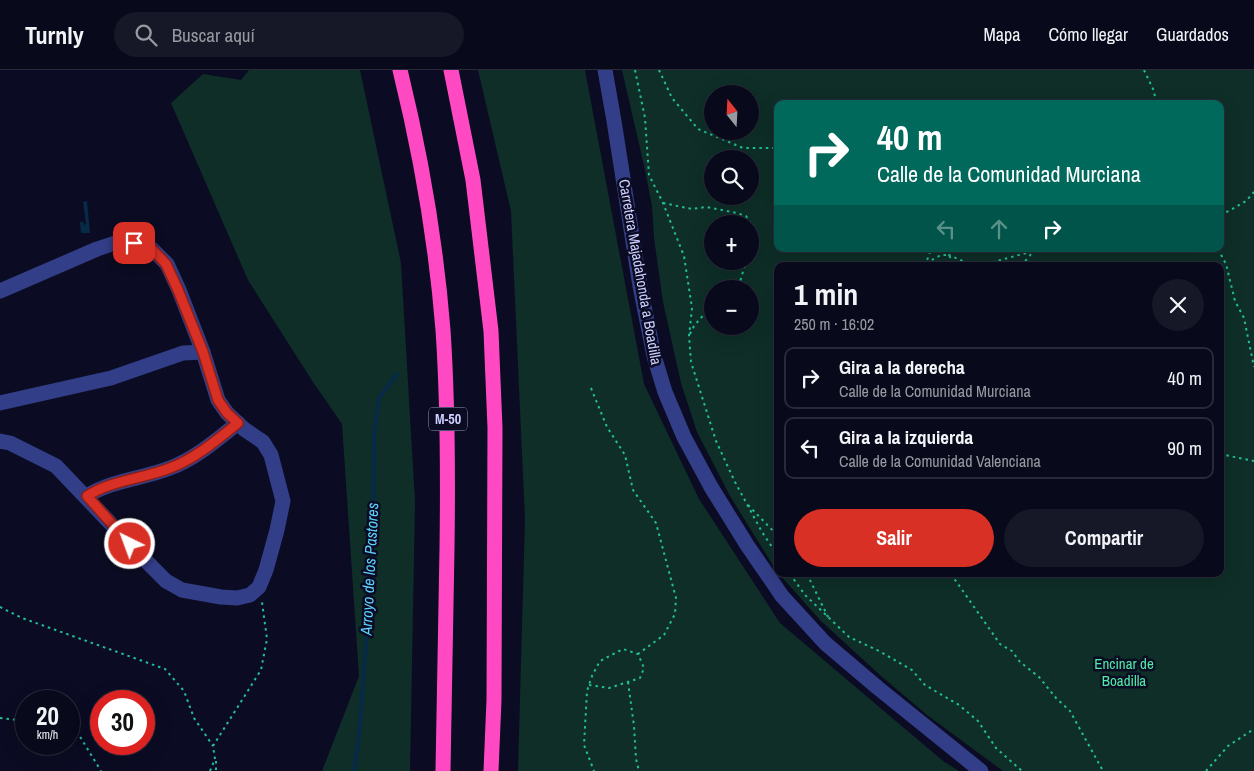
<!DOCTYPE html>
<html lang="es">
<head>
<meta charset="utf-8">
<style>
	:root { --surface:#08091a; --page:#161727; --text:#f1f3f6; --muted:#989aa2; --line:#292a39; --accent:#d93025 }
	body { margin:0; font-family:"Archivo Narrow",sans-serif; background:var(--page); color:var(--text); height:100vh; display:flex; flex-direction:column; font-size:19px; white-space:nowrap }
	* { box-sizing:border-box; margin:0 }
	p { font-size:16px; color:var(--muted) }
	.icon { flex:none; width:28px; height:28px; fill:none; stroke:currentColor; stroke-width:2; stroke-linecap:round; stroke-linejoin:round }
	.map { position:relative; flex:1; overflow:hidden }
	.details { position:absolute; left:774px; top:192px; width:450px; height:315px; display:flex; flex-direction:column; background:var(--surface); border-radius:10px; box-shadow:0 5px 20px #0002,0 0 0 1px var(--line) }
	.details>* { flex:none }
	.banner { position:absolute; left:774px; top:30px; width:450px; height:152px; border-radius:10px; box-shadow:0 5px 20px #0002,0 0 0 1px var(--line); background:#00695c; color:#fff; overflow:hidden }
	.needle { width:32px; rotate:342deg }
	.buttons { position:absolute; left:704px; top:15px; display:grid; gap:10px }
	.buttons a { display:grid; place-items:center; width:55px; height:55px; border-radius:50%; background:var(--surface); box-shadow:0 5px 20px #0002,0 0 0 1px var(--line); font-size:25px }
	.speed { position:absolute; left:15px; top:620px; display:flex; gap:10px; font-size:25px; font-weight:700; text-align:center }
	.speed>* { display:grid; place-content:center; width:65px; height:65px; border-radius:50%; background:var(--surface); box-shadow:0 5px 20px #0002,0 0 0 1px var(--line); line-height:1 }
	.speed small { font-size:12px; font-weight:400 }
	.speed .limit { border:8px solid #d22; background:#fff; color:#111 }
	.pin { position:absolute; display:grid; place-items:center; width:42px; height:42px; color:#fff; margin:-21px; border-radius:10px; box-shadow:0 2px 8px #0006 }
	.me { position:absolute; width:55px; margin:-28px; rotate:318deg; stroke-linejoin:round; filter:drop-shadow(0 0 4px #0008) }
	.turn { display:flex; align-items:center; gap:18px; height:105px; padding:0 20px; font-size:22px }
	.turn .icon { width:65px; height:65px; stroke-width:2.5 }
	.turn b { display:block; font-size:35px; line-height:42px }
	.lanes { display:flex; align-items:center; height:48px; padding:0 20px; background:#0003; justify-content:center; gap:25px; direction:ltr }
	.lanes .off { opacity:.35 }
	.round { display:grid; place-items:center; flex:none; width:52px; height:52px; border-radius:26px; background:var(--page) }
	.overview { display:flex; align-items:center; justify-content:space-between; height:85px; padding:0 20px }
	h1 { font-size:30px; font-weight:800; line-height:38px }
	.primary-button { display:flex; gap:10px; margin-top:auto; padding:10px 20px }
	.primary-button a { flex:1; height:58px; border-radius:30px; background:var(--accent); color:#fff; font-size:20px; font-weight:800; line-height:58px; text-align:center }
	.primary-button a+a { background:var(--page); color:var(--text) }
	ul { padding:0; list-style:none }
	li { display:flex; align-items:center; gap:15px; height:62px; margin:0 10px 8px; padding:0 10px; border:2px solid var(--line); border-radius:10px }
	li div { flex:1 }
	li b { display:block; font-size:19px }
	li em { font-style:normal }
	header { display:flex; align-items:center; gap:30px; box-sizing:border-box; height:70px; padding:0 25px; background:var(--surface); border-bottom:1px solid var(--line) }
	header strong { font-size:24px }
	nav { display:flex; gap:28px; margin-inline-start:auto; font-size:18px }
	.search { width:350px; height:45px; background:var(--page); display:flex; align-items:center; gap:12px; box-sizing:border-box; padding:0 18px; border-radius:28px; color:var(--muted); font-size:19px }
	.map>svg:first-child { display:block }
	.green { fill:#0e2e27; fill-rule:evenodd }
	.water { fill:#072a47 }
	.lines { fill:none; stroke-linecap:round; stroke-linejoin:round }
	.stream { stroke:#072a47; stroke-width:4 }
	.path { stroke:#22be98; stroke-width:2; stroke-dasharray:2.5 4; stroke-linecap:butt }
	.minor { stroke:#323e87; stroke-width:15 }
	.highway { stroke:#ff49c2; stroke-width:15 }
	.route-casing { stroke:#8d1f18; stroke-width:12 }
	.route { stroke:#d93025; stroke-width:9 }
	.labels { text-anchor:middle; stroke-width:5; stroke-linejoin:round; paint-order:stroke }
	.shield { fill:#0b0c23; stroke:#9496bd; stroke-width:1 }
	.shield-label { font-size:14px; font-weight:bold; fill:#ced1ff }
	.street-label { font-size:15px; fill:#ced1ff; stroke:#0b0c23 }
	.park-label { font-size:15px; fill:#4eeaa6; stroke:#0b0c23 }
	.water-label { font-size:16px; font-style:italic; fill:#5cd2ff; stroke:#0b0c23 }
</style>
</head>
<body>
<header>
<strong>Turnly</strong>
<div class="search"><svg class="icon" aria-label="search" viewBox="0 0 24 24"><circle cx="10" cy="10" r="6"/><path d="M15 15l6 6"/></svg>Buscar aquí</div>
<nav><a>Mapa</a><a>Cómo llegar</a><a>Guardados</a></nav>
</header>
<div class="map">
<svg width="1254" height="701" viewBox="0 0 1254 701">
	<rect width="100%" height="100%" fill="#0b0c23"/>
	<!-- green -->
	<g class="green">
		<polygon points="249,0 360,0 401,193 415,432 410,701 322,701 359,606 342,354 313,312 248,210 171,33 203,4 241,10"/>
		<polygon points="478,0 585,0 644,314 699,429 780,553 943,691 959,701 518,701 525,449 511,141"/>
		<path d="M 622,0 L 1254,0 L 1254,701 L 1003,701 L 927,645 L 880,605 L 821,551 L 779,504 L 1220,504 L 1220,196 L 778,196 L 777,502 L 730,426 L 697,362 L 681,313 L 663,232 L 654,168 L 652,136 L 645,100 ZM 712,24 L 750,24 L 750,61 L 712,61 ZM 778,34 L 1220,34 L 1220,179 L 778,179 ZM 712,89 L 750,89 L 750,126 L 712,126 ZM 712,154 L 750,154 L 750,191 L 712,191 ZM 712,219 L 750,219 L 750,256 L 712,256 Z"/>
	</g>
	<!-- water -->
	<polygon class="water" points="87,131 90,163 81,163 80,152 83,152 84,155 86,154 83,132"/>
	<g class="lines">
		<!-- stream -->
		<polyline class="stream" points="354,701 359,667 373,484 374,366 379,328 397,304"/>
		<!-- path -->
		<g class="path">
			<polyline points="635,0 645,48 649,105 663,133 684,186 692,238 689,266 691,292 716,371 735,412 762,462 778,486"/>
			<polyline points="659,0 672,28 698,59 743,78 778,78"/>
			<polyline points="1144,0 1154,21 1156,34"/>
			<polyline points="663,133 692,139 706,137 737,143 746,146 751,154 750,176"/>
			<polyline points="1220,144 1229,141 1246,131 1254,122"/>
			<polyline points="945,179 949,185 974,196"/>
			<polyline points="1218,179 1226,194 1235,231 1244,248 1254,297"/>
			<polyline points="926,193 941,185 949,185 954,196"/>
			<polyline points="986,194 1037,180"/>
			<polyline points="975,195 979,194 1004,196"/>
			<polyline points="925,196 931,179"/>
			<polyline points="1021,196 1032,183 1038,179"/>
			<polyline points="731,219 740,212 746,191"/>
			<polyline points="690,264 694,256 712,235"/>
			<polyline points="591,318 607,357 625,385 633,420 656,453 676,528 675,544 664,565 638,584"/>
			<polyline points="1220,384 1254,391"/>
			<polyline points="748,435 778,466"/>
			<polyline points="790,504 805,525 849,567 879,581 912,600 925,615 959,635 978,651 996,678 1022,701"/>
			<polyline points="807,504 829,549"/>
			<polyline points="951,504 1000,574 1012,581 1020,592 1039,607 1056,628 1070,641 1103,701"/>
			<polyline points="0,537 22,548 165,599 184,621 194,648 213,676"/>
			<polyline points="628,612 634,656 636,689 639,701"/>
			<polyline points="589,615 609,618 640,608 644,598 638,584 623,579 600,591 592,606 587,621 584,675 594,701"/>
			<polyline points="0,648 26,651"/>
			<polyline points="69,661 79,665 101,701"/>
			<polyline points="216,691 216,701"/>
			<polyline points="210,701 215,689 213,676 261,600 267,569 262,532"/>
			<polyline points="1206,701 1228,676 1254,659"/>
		</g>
		<!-- minor -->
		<g class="minor">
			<polyline points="605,0 614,51 640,216 654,286 665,322 684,367 711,417 747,475 782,526 825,573 878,618 981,701"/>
			<polyline points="0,221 97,179 115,173 134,173 152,179 167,194 179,220 203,282 218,330 227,343 244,359 263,372 271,385 283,431 277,460 266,500 259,517 250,525 237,528 221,527 182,520 166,511 152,497 56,396 10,373 0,371"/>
			<polyline points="0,333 111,308 183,283 203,282"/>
			<path d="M 87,426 C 112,410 142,409 170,398 C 195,389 218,369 238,353"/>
		</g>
		<!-- highway -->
		<g class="highway">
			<path d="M 400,0 C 421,85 436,172 443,260 C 448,333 448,406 447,479 C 446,553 445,627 443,701"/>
			<polyline points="451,0 473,110 491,261 495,358 494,630 491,701"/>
		</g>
	</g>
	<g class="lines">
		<defs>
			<path id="route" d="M 130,474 L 87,426 C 112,410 142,409 170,398 C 195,389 218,369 238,353 L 227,343 L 218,330 L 203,282 L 178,220 L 166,194 L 152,179 L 134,173"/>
		</defs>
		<!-- route casing -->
		<use href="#route" class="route-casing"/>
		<!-- route -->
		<use href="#route" class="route"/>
	</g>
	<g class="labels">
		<!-- shield labels -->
		<rect class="shield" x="429" y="337.5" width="38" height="23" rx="4"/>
		<g class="shield-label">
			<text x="448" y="354">M-50</text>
		</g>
		<!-- street labels -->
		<g class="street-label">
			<text transform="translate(640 202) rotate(80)" y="5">Carretera Majadahonda a Boadilla</text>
		</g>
		<!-- park labels -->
		<g class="park-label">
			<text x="1124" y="599">Encinar de<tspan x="1124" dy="17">Boadilla</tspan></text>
		</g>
		<!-- water labels -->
		<g class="water-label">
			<text transform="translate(369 499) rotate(-87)" y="6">Arroyo de los Pastores</text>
		</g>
	</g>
</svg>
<div class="buttons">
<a><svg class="needle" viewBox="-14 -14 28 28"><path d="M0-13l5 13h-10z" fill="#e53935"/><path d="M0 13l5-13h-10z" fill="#989aa2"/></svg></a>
<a><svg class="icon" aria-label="search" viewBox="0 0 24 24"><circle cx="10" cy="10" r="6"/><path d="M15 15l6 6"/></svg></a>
<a>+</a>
<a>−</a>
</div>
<div class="speed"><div>20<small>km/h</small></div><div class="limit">30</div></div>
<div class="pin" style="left:134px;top:173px;background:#d93025"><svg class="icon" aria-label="arrive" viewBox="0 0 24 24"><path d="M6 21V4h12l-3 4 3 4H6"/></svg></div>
<svg class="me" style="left:130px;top:474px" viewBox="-20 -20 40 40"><circle r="17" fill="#d93025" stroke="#fff" stroke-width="3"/><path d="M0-11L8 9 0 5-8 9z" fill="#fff"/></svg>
<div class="banner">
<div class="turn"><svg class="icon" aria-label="right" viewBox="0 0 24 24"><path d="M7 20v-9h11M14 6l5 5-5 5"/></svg><div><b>40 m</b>Calle de la Comunidad Murciana</div></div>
<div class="lanes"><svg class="icon off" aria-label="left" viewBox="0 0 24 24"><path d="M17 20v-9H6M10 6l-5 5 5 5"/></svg><svg class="icon off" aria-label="ahead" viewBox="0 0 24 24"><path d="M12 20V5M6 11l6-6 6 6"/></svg><svg class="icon" aria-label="right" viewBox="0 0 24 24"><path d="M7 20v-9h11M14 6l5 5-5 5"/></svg></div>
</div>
<section class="details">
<div class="overview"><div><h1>1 min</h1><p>250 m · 16:02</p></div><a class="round"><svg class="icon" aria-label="close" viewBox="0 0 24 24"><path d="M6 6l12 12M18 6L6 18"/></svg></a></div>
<ul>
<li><svg class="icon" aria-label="right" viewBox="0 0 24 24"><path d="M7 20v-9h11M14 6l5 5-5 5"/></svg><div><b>Gira a la derecha</b><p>Calle de la Comunidad Murciana</p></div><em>40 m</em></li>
<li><svg class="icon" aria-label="left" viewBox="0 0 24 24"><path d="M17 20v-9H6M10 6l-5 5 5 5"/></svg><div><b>Gira a la izquierda</b><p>Calle de la Comunidad Valenciana</p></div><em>90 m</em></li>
</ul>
<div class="primary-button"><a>Salir</a><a>Compartir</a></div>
</section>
</div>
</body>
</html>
